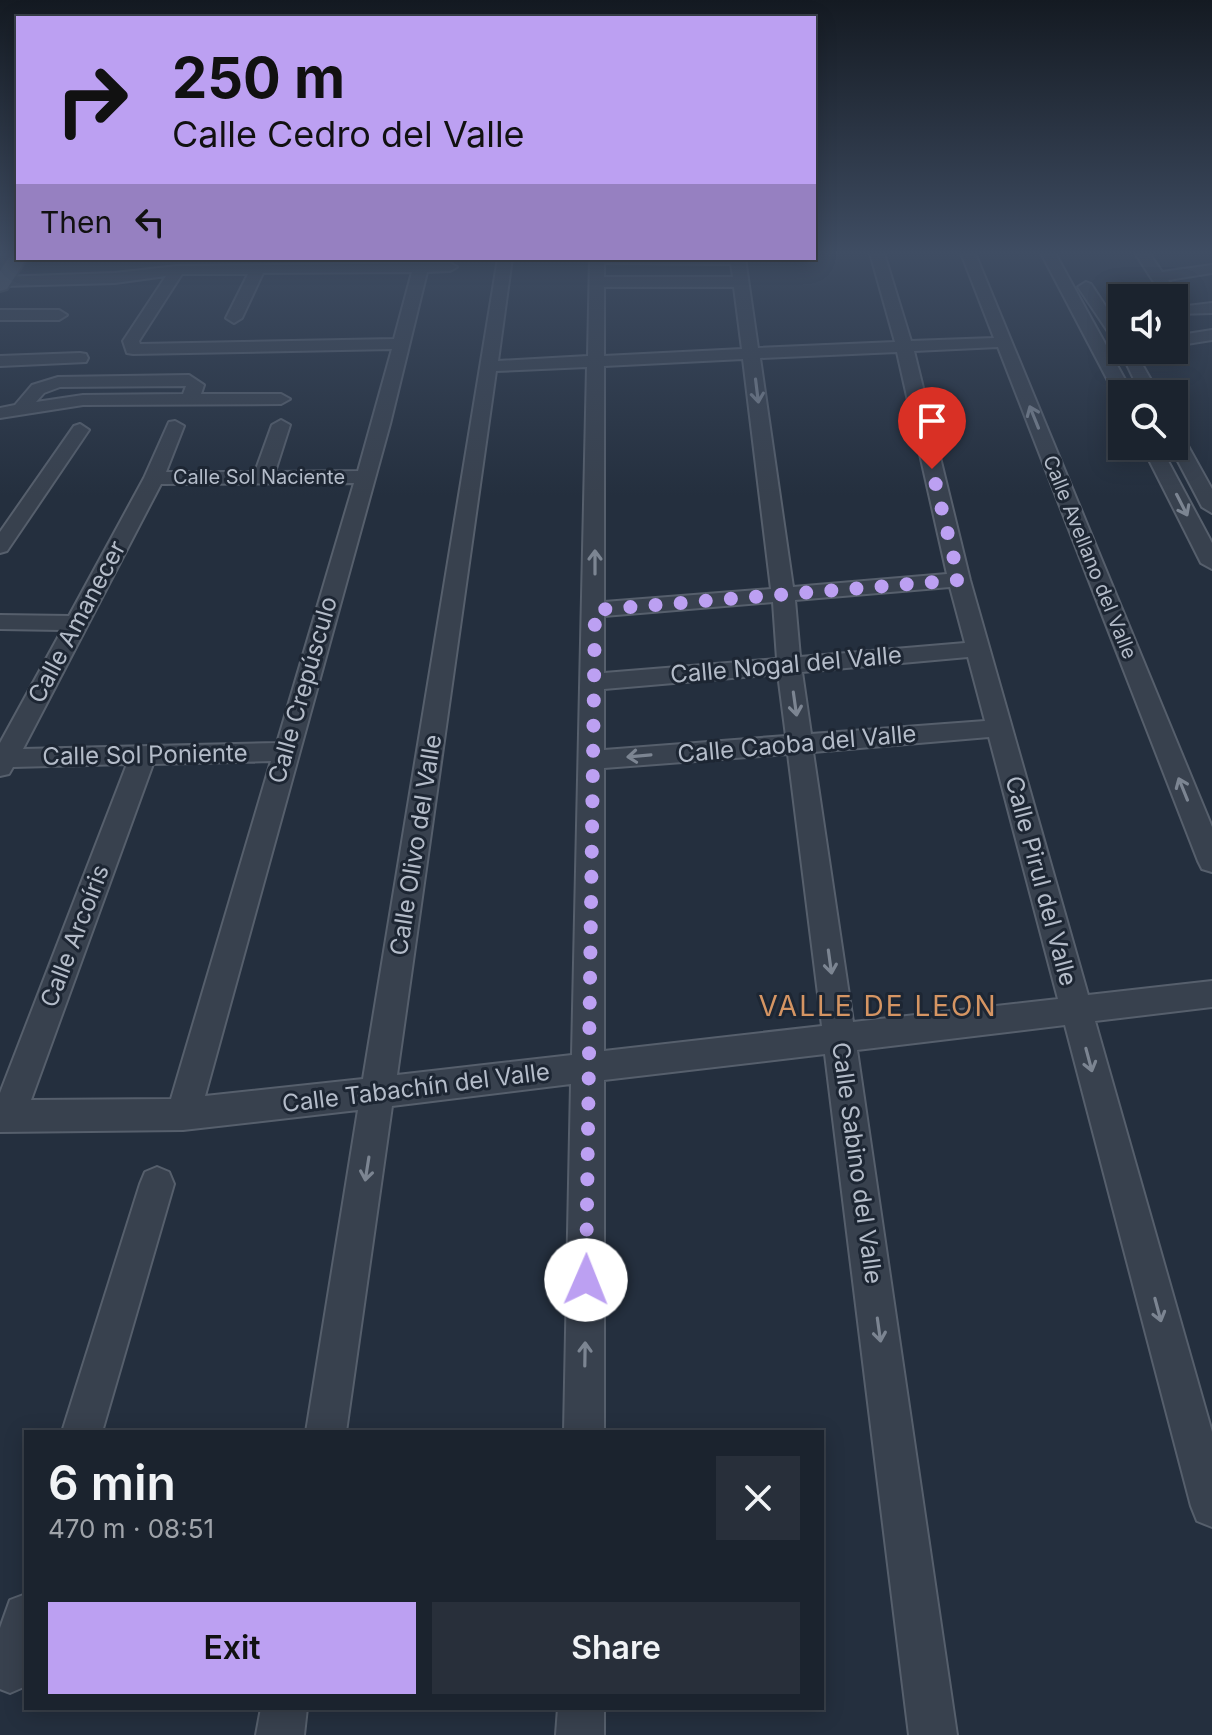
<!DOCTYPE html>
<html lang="en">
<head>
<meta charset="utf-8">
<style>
	:root { --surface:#1b232e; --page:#282f3a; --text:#f1f3f6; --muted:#a0a4aa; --line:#39404a; --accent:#bca0f2 }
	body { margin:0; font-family:Inter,sans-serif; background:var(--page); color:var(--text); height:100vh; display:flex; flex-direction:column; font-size:30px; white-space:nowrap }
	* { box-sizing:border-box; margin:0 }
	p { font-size:26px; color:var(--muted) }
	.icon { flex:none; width:44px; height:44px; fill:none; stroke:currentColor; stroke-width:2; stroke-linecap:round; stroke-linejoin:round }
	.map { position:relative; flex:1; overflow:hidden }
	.sheet { position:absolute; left:24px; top:1430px; width:800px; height:280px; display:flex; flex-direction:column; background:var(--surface); border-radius:0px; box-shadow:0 4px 20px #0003,0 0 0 2px var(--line) }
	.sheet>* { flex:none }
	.banner { position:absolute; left:16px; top:16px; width:800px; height:244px; border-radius:0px; box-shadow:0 4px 20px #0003,0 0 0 2px var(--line); background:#bca0f2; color:#111; overflow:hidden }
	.controls { position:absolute; left:1108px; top:284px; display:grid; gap:16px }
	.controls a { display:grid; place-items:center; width:80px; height:80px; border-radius:0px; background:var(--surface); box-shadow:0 4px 20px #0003,0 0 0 2px var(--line); font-size:40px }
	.pin { position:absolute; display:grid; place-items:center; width:68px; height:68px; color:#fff; margin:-82px -34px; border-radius:50% 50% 50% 0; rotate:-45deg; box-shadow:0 0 8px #0007 }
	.pin .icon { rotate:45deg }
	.me { position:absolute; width:88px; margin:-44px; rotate:1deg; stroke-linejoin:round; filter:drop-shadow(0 0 6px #0008) }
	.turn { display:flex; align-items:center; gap:28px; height:168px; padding:0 24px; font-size:36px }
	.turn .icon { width:104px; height:104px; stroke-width:2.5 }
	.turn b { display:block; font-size:56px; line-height:68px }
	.then { display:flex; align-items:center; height:76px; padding:0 24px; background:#0003; gap:16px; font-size:30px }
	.round { display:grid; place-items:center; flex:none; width:84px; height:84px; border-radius:0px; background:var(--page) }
	.head { display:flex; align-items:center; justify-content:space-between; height:136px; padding:0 24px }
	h1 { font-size:48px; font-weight:600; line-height:60px }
	.action { display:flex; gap:16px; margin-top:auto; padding:16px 24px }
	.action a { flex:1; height:92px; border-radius:0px; background:var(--accent); color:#111; font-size:32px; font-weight:600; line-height:92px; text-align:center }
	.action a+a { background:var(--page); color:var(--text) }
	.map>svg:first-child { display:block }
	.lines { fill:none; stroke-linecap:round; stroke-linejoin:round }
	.minor-casing { stroke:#565f6c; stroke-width:4 }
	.major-casing { stroke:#414a57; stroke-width:4 }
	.minor { fill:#38414e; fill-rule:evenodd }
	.major { fill:#56606e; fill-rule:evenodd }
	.oneway { stroke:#7c8592 }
	.route { stroke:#bca0f2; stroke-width:14; stroke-dasharray:0 25.2 }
	.labels { text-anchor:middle; stroke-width:6; stroke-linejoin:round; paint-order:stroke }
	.far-street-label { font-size:20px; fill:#b4bcc9; stroke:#1d2633 }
	.street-label { font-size:24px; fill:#b4bcc9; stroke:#1d2633 }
	.quarter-label { font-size:28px; letter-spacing:2px; fill:#d59563; stroke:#1d2633 }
</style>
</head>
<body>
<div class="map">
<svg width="1212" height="1735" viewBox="0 0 1212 1735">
	<rect width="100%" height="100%" fill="#242f3e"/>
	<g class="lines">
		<defs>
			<g id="minor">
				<polygon points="0,253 13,253 5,265 0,266"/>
				<path d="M 870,253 L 884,253 L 911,341 L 994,338 L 961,253 L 975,253 L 1212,827 L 1212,872 L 1202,869 L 1198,861 L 998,347 L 914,351 L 970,580 L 1088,995 L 1212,981 L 1212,1007 L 1095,1021 L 1212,1432 L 1212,1527 L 1197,1521 L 1191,1506 L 1065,1025 L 857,1050 L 957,1735 L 909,1735 L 825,1054 L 604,1080 L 604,1432 L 564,1432 L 571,1084 L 392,1106 L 346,1432 L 306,1432 L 358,1110 L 183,1130 L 0,1132 L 0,1093 L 127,764 L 13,767 L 9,774 L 0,776 L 0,743 L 62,630 L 0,629 L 0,615 L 69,616 L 144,478 L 169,422 L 175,421 L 184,426 L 166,472 L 255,472 L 272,425 L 281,420 L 290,425 L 275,472 L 358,471 L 392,349 L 133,354 L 127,353 L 123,341 L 166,276 L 115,283 L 3,286 L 0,285 L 0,277 L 115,273 L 177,266 L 450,263 L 457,267 L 450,271 L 427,272 L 390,424 L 205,1096 L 363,1079 L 498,258 L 512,258 L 498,361 L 588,356 L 590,258 L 745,258 L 758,348 L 895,342 ZM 604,263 L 731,264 L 733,277 L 604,277 ZM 412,272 L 394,339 L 140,344 L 139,341 L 182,274 L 248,274 L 226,318 L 234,323 L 242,318 L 263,273 ZM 604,287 L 734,287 L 742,349 L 604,356 ZM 897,352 L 947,574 L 793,587 L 760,358 ZM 743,359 L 771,589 L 604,602 L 604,366 ZM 587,367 L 572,1055 L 397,1075 L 496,371 ZM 354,483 L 277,743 L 23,749 L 161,484 ZM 950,587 L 965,643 L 800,657 L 795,600 ZM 773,602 L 777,659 L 604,673 L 604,616 ZM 968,657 L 985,721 L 811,734 L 802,672 ZM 778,674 L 786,736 L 604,750 L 604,689 ZM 989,737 L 1058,999 L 853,1022 L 813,752 ZM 788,754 L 822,1026 L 604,1051 L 604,768 ZM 271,761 L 171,1099 L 31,1100 L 153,764 Z"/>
				<polygon points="1041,253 1055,253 1133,394 1122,394 1122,399 1115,394"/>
				<polygon points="1135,253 1149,253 1162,272 1212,265 1212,273 1168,280 1187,306 1212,303 1212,313 1177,314 1174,310 1174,298 1164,298"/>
				<polygon points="1086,282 1091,284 1122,331 1122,350 1134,350 1159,394 1141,394 1119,348 1078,287"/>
				<polygon points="0,310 59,310 67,315 59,320 0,320"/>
				<polygon points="1212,330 1212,340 1174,346 1174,336"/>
				<polygon points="80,353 86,354 88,358 86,362 0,366 0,356"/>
				<path d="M 189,375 L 204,385 L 201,394 L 281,394 L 290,399 L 281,404 L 83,405 L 0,418 L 0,408 L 15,405 L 32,385 L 58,377 ZM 186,386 L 183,394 L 83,395 L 36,402 L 44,393 L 60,387 Z"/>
				<polygon points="80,424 89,430 7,551 0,553 0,532 74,426"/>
				<polygon points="1174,431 1183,437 1212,489 1212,513 1202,507 1170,446 1174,446"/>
				<polygon points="1142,446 1160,446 1212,543 1212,569 1201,563"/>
				<polygon points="157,1167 169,1172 174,1184 102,1432 62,1432 140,1184 145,1172"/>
				<polygon points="26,1594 26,1686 10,1693 0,1689 0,1628 10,1600"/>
				<polygon points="261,1708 307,1708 304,1735 256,1735"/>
				<polygon points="558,1708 604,1708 604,1735 556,1735"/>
			</g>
			<polygon id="major" points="18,253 18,258 27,258 7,289 0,291 0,271 11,254"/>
		</defs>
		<!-- minor casing -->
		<use href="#minor" class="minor-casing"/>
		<!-- major casing -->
		<use href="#major" class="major-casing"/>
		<!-- minor -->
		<use href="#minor" class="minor"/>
		<!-- major -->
		<use href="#major" class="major"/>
	</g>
	<!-- one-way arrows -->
	<defs><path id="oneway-shaft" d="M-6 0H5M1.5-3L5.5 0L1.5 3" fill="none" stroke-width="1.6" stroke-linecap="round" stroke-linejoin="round" transform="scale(2)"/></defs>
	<g class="oneway">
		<use href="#oneway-shaft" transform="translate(757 391) rotate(83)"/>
		<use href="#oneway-shaft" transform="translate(1034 417) rotate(-112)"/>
		<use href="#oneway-shaft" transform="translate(1182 505) rotate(63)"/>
		<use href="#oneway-shaft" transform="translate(595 562) rotate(-90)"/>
		<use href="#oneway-shaft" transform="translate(795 704) rotate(82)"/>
		<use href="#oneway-shaft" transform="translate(639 756) rotate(175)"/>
		<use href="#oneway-shaft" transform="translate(1183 789) rotate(-112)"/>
		<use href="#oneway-shaft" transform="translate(830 962) rotate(82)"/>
		<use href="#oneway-shaft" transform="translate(1089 1060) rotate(75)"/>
		<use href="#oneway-shaft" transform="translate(367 1169) rotate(99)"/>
		<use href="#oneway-shaft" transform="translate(1158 1310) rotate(75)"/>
		<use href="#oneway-shaft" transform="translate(879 1330) rotate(82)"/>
		<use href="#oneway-shaft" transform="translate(585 1354) rotate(-89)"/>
	</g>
	<!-- sky -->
	<linearGradient id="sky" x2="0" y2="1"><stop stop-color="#141a22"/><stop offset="0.51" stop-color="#3f4d63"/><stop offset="1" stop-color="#3f4d63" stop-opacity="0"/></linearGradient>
	<rect width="1212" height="496" fill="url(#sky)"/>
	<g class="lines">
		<!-- route -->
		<polyline class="route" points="586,1280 595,610 959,580 932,469"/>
	</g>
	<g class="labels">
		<!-- far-street labels -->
		<g class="far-street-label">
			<text x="259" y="484">Calle Sol Naciente</text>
			<text transform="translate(1090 557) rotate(68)" y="7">Calle Avellano del Valle</text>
		</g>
		<!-- street labels -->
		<g class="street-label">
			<text transform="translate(77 622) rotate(-62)" y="8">Calle Amanecer</text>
			<text transform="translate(786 665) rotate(-5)" y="8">Calle Nogal del Valle</text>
			<text transform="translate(303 690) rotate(-74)" y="8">Calle Crepúsculo</text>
			<text transform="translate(797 744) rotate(-5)" y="8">Calle Caoba del Valle</text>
			<text transform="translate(145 755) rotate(-1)" y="8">Calle Sol Poniente</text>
			<text transform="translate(416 845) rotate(-81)" y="8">Calle Olivo del Valle</text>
			<text transform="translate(1041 881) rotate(75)" y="8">Calle Pirul del Valle</text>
			<text transform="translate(75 936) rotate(-69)" y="8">Calle Arcoíris</text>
			<text transform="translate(416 1088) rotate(-7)" y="8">Calle Tabachín del Valle</text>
			<text transform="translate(857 1163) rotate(82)" y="8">Calle Sabino del Valle</text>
		</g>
		<!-- quarter labels -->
		<g class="quarter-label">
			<text x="878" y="1016">VALLE DE LEON</text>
		</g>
	</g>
</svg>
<div class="controls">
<a><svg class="icon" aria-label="sound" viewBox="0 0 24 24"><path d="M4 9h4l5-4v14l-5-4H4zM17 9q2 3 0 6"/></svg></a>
<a><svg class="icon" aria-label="search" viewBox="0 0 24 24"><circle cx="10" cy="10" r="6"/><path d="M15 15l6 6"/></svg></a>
</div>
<div class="pin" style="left:932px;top:469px;background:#d93025"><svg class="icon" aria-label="arrive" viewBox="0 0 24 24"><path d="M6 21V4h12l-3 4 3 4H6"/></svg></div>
<svg class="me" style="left:586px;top:1280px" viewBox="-20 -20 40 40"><circle r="19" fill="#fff"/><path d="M0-13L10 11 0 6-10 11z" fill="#bca0f2"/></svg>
<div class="banner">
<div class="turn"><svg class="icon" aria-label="right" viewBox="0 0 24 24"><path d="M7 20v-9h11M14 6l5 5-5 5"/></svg><div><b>250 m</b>Calle Cedro del Valle</div></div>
<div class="then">Then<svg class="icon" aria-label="left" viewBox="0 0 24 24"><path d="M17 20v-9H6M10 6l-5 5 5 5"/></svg></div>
</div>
<section class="sheet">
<div class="head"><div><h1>6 min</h1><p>470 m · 08:51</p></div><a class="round"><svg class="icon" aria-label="close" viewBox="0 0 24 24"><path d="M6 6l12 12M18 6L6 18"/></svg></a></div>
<div class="action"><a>Exit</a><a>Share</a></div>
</section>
</div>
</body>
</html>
